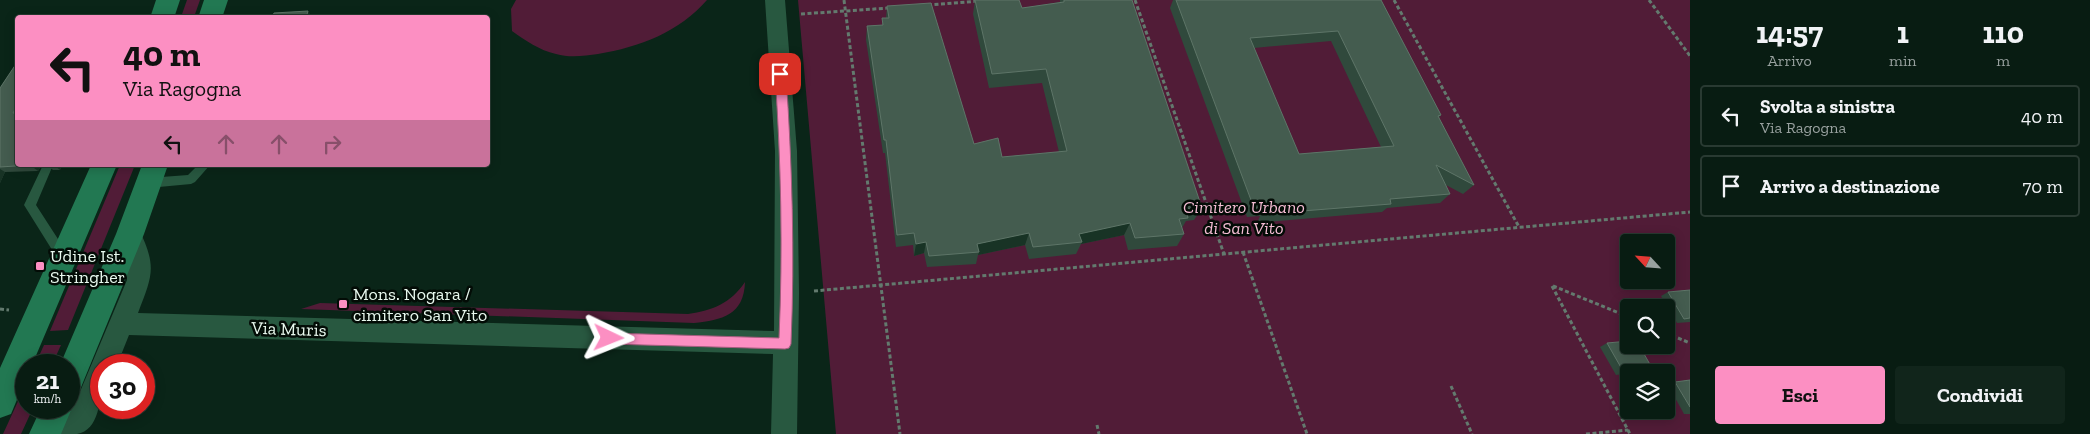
<!DOCTYPE html>
<html lang="it">
<head>
<meta charset="utf-8">
<style>
	:root { --surface:#081c12; --page:#11251b; --text:#f1f3f6; --muted:#98a19f; --line:#293a32; --accent:#fc8fc2 }
	body { margin:0; font-family:"Zilla Slab",serif; background:var(--page); color:var(--text); height:100vh; display:flex; flex-direction:column; font-size:19px; white-space:nowrap }
	* { box-sizing:border-box; margin:0 }
	p { font-size:16px; color:var(--muted) }
	.icon { flex:none; width:28px; height:28px; fill:none; stroke:currentColor; stroke-width:2; stroke-linecap:round; stroke-linejoin:round }
	.map { position:relative; flex:1; overflow:hidden }
	.drawer { display:flex; flex-direction:column; background:var(--surface); width:400px }
	.drawer>* { flex:none }
	.guide { position:absolute; left:15px; top:15px; width:475px; height:152px; border-radius:5px; box-shadow:0 2px 12px #0003,0 0 0 1px var(--line); background:#fc8fc2; color:#111; overflow:hidden }
	.needle { width:32px; rotate:296deg }
	.controls { position:absolute; left:1620px; top:234px; display:grid; gap:10px }
	.controls a { display:grid; place-items:center; width:55px; height:55px; border-radius:5px; background:var(--surface); box-shadow:0 2px 12px #0003,0 0 0 1px var(--line); font-size:25px }
	.speed { position:absolute; left:15px; top:354px; display:flex; gap:10px; font-size:25px; font-weight:700; text-align:center }
	.speed>* { display:grid; place-content:center; width:65px; height:65px; border-radius:50%; background:var(--surface); box-shadow:0 2px 12px #0003,0 0 0 1px var(--line); line-height:1 }
	.speed small { font-size:12px; font-weight:400 }
	.speed .limit { border:8px solid #d22; background:#fff; color:#111 }
	.pin { position:absolute; display:grid; place-items:center; width:42px; height:42px; color:#fff; margin:-21px; border-radius:10px; box-shadow:0 2px 8px #0006 }
	.me { position:absolute; width:55px; margin:-28px; rotate:92deg; stroke-linejoin:round; filter:drop-shadow(0 0 4px #0008) }
	.turn { display:flex; align-items:center; gap:18px; height:105px; padding:0 25px; font-size:22px }
	.turn .icon { width:65px; height:65px; stroke-width:2.5 }
	.turn b { display:block; font-size:35px; line-height:42px }
	.lanes { display:flex; align-items:center; height:48px; padding:0 25px; background:#0003; justify-content:center; gap:25px; direction:ltr }
	.lanes .off { opacity:.35 }
	.eta { display:flex; justify-content:space-evenly; align-items:center; height:85px; text-align:center }
	.eta b { font-size:30px; font-weight:700; line-height:35px }
	.button { display:flex; gap:10px; margin-top:auto; padding:10px 25px }
	.button a { flex:1; height:58px; border-radius:5px; background:var(--accent); color:#111; font-size:20px; font-weight:700; line-height:58px; text-align:center }
	.button a+a { background:var(--page); color:var(--text) }
	ul { padding:0; list-style:none }
	li { display:flex; align-items:center; gap:15px; height:62px; margin:0 10px 8px; padding:0 15px; border:2px solid var(--line); border-radius:5px }
	li div { flex:1 }
	li b { display:block; font-size:19px }
	li em { font-style:normal }
	main { display:flex; flex:1; min-height:0 }
	.map>svg:first-child { display:block }
	.green { fill:#511c37; fill-rule:evenodd }
	.lines { fill:none; stroke-linecap:round; stroke-linejoin:round }
	.path { stroke:#637a6e; stroke-width:3; stroke-dasharray:4 2.5; stroke-linecap:butt }
	.service { fill:#285840; fill-rule:evenodd }
	.minor { fill:#285840; fill-rule:evenodd }
	.secondary { fill:#227852; fill-rule:evenodd }
	.wall { fill:#30493c; fill-rule:evenodd }
	.shaded-wall { fill:#183325 }
	.building { fill:#445c4f; stroke:#5e7568; fill-rule:evenodd }
	.route { fill:#fc8fc2; stroke:#a45d7e }
	.poi-dot { fill:#fc8fc2; stroke:#030c06; stroke-width:2 }
	.labels { text-anchor:middle; stroke-width:5; stroke-linejoin:round; paint-order:stroke }
	.park-label { font-size:18px; font-style:italic; fill:#f5bcd4; stroke:#030c06 }
	.poi-label { font-size:18px; fill:#e9f9ef; stroke:#030c06; text-anchor:start }
	.street-label { font-size:18px; fill:#e9f9ef; stroke:#030c06 }
</style>
</head>
<body>
<main>
<div class="map">
<svg width="1690" height="434" viewBox="0 0 1690 434">
	<rect width="100%" height="100%" fill="#0a2518"/>
	<!-- green -->
	<g class="green">
		<polygon points="187,0 200,0 194,17 181,17"/>
		<path d="M 516,0 L 707,0 C 679,32 640,47 598,54 C 585,56 569,58 556,54 C 539,50 526,41 512,31 L 511,9 Z"/>
		<path d="M 798,0 L 1690,0 L 1690,434 L 836,434 ZM 1629,242 L 1666,242 L 1666,280 L 1629,280 ZM 1629,308 L 1666,308 L 1666,345 L 1629,345 ZM 1629,372 L 1666,372 L 1666,410 L 1629,410 Z"/>
		<polygon points="120,165 135,165 68,330 50,331"/>
		<path d="M 745,282 C 744,315 722,320 694,323 L 301,309 L 320,303 L 688,314 C 713,310 730,304 745,282 Z"/>
		<polygon points="44,345 61,345 52,365 35,365"/>
		<polygon points="26,384 26,408 33,408 21,434 3,434"/>
	</g>
	<g class="lines">
		<!-- path -->
		<g class="path">
			<polyline points="844,0 900,434"/>
			<polyline points="1135,0 1224,254"/>
			<polyline points="1394,0 1519,227"/>
			<polyline points="1649,0 1690,56"/>
			<polyline points="928,5 979,1"/>
			<polyline points="801,14 889,8"/>
			<polyline points="1243,252 1307,434"/>
			<polyline points="1552,286 1630,434"/>
			<polyline points="1553,286 1629,317"/>
			<polyline points="814,291 1690,212"/>
			<polyline points="0,309 9,310"/>
			<polyline points="1666,333 1690,343"/>
			<polyline points="1451,386 1472,434"/>
			<polyline points="1097,425 1099,434"/>
			<polyline points="1586,434 1628,430"/>
		</g>
		<!-- service -->
		<g class="service">
			<polygon points="43,165 53,165 36,205 67,253 69,257 67,261 63,262 59,261 24,205"/>
			<polygon points="198,165 210,165 195,182 191,184 148,188 144,186 142,183 144,180 148,178 188,175"/>
		</g>
		<!-- minor -->
		<path class="minor" d="M 765,0 L 785,0 L 797,151 L 799,293 L 797,434 L 771,434 L 773,354 L 129,335 L 117,365 L 101,365 C 101,385 104,429 77,434 C 67,434 55,434 45,434 L 49,425 L 74,406 L 127,280 L 127,256 L 119,234 L 122,227 L 130,224 L 138,227 C 157,267 153,274 138,313 L 774,331 L 775,151 Z"/>
		<!-- secondary -->
		<g class="secondary">
			<polygon points="156,0 180,0 174,18 150,18"/>
			<polygon points="204,0 228,0 222,18 198,18"/>
			<polygon points="91,165 117,165 32,365 26,365 26,378 11,414 0,418 0,368"/>
			<polygon points="142,165 168,165 144,234 84,380 80,390 69,394 69,365 60,365 116,234"/>
			<polygon points="69,399 72,408 61,434 29,434 41,408 69,408"/>
		</g>
	</g>
	<!-- wall -->
	<g class="wall">
		<polygon points="975,0 1022,8 1060,2 1060,0 1132,0 1202,208 1194,220 1186,221 1182,228 1184,234 1177,246 1128,250 1124,235 1081,244 1076,254 1029,259 1025,245 978,255 976,264 927,267 924,253 914,256 913,245 896,247 885,153 883,153 866,40 867,26 882,25 882,18 886,18 887,6 974,144 1002,157 1059,152 1042,83 989,88 973,14"/>
		<path d="M 1173,0 L 1381,0 L 1441,115 L 1439,118 L 1474,185 L 1463,194 L 1446,185 L 1450,194 L 1440,203 L 1387,208 L 1382,212 L 1257,223 L 1260,216 L 1247,217 L 1170,8 ZM 1331,41 L 1381,147 L 1299,154 L 1254,48 Z"/>
		<polygon points="0,88 18,165 42,165 38,171 5,172 0,183"/>
		<polygon points="46,165 62,165 60,170 53,170"/>
		<polygon points="1690,290 1690,322 1677,323 1661,296 1668,292"/>
		<polygon points="1607,343 1652,368 1645,372 1629,372 1629,373 1616,375 1600,347"/>
		<polygon points="1690,380 1690,414 1684,414 1668,385 1675,382"/>
	</g>
	<!-- shaded-wall -->
	<g class="shaded-wall">
		<polygon points="308,11 313,18 306,18"/>
		<polygon points="18,104 18,117 13,113"/>
		<polygon points="30,165 42,165 38,171"/>
		<polygon points="54,165 62,165 60,170"/>
		<polygon points="0,169 5,172 0,183"/>
		<polygon points="1130,223 1124,235 1081,244 1082,242 1079,234"/>
		<polygon points="1029,233 1025,245 978,255 979,252 977,244"/>
		<polygon points="926,242 924,253 914,256 916,244"/>
	</g>
	<!-- building -->
	<g class="building">
		<polygon points="975,0 1019,0 1022,8 1064,2 1064,0 1132,0 1202,208 1186,209 1188,218 1179,219 1184,234 1135,238 1130,223 1079,234 1082,242 1033,247 1029,233 977,244 979,252 929,256 926,242 916,244 914,233 897,235 886,140 884,140 867,26 883,25 882,18 889,18 887,6 931,3 974,144 998,138 1002,157 1067,151 1046,69 992,74"/>
		<path d="M 1176,0 L 1381,0 L 1441,115 L 1438,116 L 1474,185 L 1436,165 L 1450,194 L 1390,199 L 1391,204 L 1264,214 L 1267,207 L 1254,208 ZM 1338,31 L 1394,146 L 1299,154 L 1250,38 Z"/>
		<polygon points="308,11 306,18 272,18 274,13"/>
		<polygon points="18,61 18,104 13,113 18,113 18,165 31,165 0,167 0,88"/>
		<polygon points="1690,290 1690,318 1684,319 1668,292"/>
		<polygon points="1629,341 1629,345 1639,345 1652,368 1623,371 1607,343"/>
		<polygon points="1690,380 1690,407 1675,382"/>
	</g>
	<!-- route -->
	<path class="route" d="M 780,70 L 786,74 C 792,164 795,253 791,344 L 789,348 L 785,349 L 609,344 L 605,342 L 603,338 L 605,334 L 609,333 L 779,338 C 783,250 781,162 775,74 Z"/>
	<!-- markers -->
	<g class="poi-dot">
		<rect x="35" y="261" width="10" height="10" rx="2.5"/>
		<rect x="338" y="299" width="10" height="10" rx="2.5"/>
	</g>
	<g class="labels">
		<!-- park labels -->
		<g class="park-label">
			<text x="1244" y="213">Cimitero Urbano<tspan x="1244" dy="21">di San Vito</tspan></text>
		</g>
		<!-- poi labels -->
		<g class="poi-label">
			<text x="50" y="262">Udine Ist.<tspan x="50" dy="21">Stringher</tspan></text>
			<text x="353" y="300">Mons. Nogara /<tspan x="353" dy="21">cimitero San Vito</tspan></text>
		</g>
		<!-- street labels -->
		<g class="street-label">
			<text transform="translate(289 329) rotate(2)" y="6">Via Muris</text>
		</g>
	</g>
</svg>
<div class="controls">
<a><svg class="needle" viewBox="-14 -14 28 28"><path d="M0-13l5 13h-10z" fill="#e53935"/><path d="M0 13l5-13h-10z" fill="#98a19f"/></svg></a>
<a><svg class="icon" aria-label="search" viewBox="0 0 24 24"><circle cx="10" cy="10" r="6"/><path d="M15 15l6 6"/></svg></a>
<a><svg class="icon" aria-label="layers" viewBox="0 0 24 24"><path d="M12 4l9 5-9 5-9-5zM3 14l9 5 9-5"/></svg></a>
</div>
<div class="speed"><div>21<small>km/h</small></div><div class="limit">30</div></div>
<div class="pin" style="left:780px;top:74px;background:#d93025"><svg class="icon" aria-label="arrive" viewBox="0 0 24 24"><path d="M6 21V4h12l-3 4 3 4H6"/></svg></div>
<svg class="me" style="left:609px;top:338px" viewBox="-20 -20 40 40"><path d="M0-17L14 15 0 8-14 15z" fill="#fc8fc2" stroke="#fff" stroke-width="4"/></svg>
<div class="guide">
<div class="turn"><svg class="icon" aria-label="left" viewBox="0 0 24 24"><path d="M17 20v-9H6M10 6l-5 5 5 5"/></svg><div><b>40 m</b>Via Ragogna</div></div>
<div class="lanes"><svg class="icon" aria-label="left" viewBox="0 0 24 24"><path d="M17 20v-9H6M10 6l-5 5 5 5"/></svg><svg class="icon off" aria-label="ahead" viewBox="0 0 24 24"><path d="M12 20V5M6 11l6-6 6 6"/></svg><svg class="icon off" aria-label="ahead" viewBox="0 0 24 24"><path d="M12 20V5M6 11l6-6 6 6"/></svg><svg class="icon off" aria-label="right" viewBox="0 0 24 24"><path d="M7 20v-9h11M14 6l5 5-5 5"/></svg></div>
</div>
</div>
<section class="drawer">
<div class="eta">
<div><b>14:57</b><p>Arrivo</p></div>
<div><b>1</b><p>min</p></div>
<div><b>110</b><p>m</p></div>
</div>
<ul>
<li><svg class="icon" aria-label="left" viewBox="0 0 24 24"><path d="M17 20v-9H6M10 6l-5 5 5 5"/></svg><div><b>Svolta a sinistra</b><p>Via Ragogna</p></div><em>40 m</em></li>
<li><svg class="icon" aria-label="arrive" viewBox="0 0 24 24"><path d="M6 21V4h12l-3 4 3 4H6"/></svg><div><b>Arrivo a destinazione</b></div><em>70 m</em></li>
</ul>
<div class="button"><a>Esci</a><a>Condividi</a></div>
</section>
</main>
</body>
</html>
